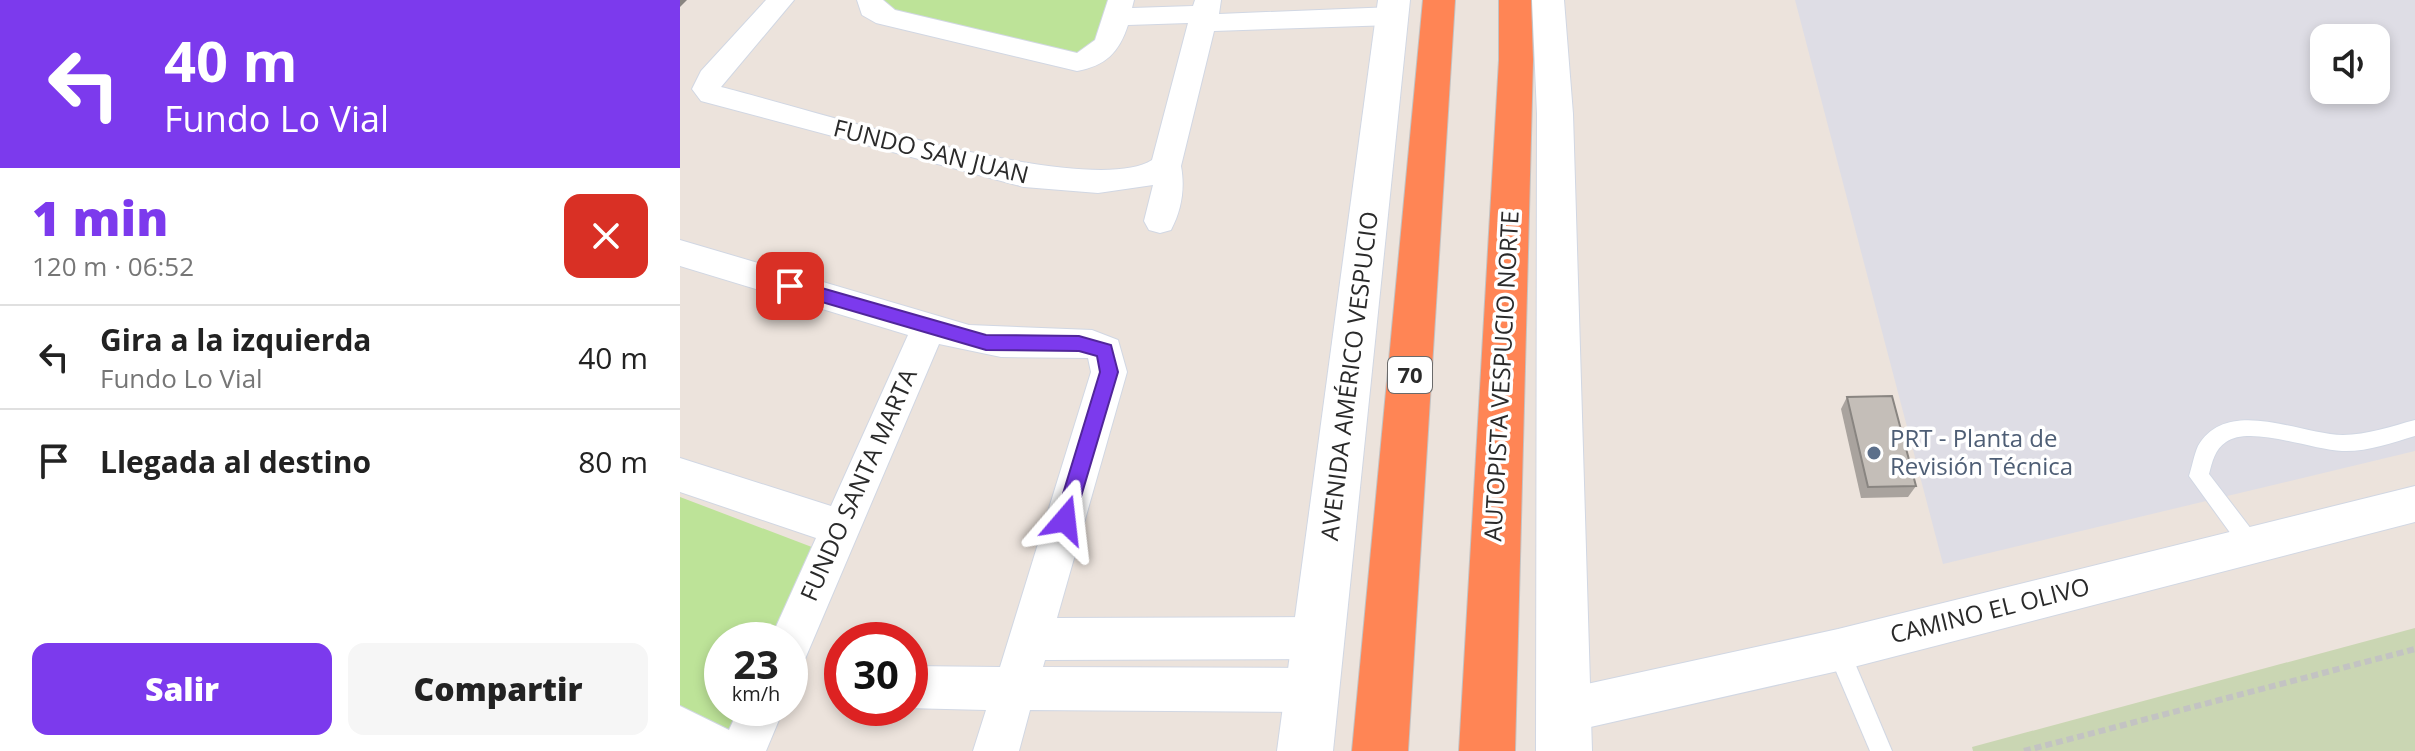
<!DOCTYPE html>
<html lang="es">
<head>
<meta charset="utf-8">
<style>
	:root { --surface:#fff; --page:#f6f6f6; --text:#222; --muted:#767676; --line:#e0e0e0; --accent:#7c3aed }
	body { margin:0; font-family:"Open Sans",sans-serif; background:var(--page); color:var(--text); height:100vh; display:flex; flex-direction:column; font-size:30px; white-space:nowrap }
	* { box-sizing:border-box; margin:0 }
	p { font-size:26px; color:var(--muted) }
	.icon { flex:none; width:44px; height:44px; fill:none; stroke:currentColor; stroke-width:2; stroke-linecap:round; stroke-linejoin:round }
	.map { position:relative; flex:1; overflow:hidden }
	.drawer { display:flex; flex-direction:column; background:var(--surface); width:680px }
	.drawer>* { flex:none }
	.hud { background:#7c3aed; color:#fff; overflow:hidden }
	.tools { position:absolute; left:1630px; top:24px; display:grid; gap:16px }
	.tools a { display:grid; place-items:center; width:80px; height:80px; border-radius:16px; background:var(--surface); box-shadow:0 4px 12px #0003; font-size:40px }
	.speed { position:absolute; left:24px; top:622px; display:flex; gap:16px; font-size:40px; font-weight:700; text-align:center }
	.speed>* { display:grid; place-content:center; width:104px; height:104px; border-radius:50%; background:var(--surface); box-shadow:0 4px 12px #0003; line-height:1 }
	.speed small { font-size:20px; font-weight:400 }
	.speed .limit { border:12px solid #d22; background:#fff; color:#111 }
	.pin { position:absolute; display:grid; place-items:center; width:68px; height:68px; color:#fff; margin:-34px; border-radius:16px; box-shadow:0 4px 12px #0006 }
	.me { position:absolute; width:88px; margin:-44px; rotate:17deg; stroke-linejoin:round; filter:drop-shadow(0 0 6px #0008) }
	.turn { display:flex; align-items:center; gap:28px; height:168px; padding:0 32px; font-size:36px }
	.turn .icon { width:104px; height:104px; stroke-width:2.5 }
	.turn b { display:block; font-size:56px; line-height:68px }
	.round { display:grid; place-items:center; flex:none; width:84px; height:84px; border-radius:16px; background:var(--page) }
	.summary { display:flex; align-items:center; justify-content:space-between; height:136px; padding:0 32px }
	h1 { font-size:48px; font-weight:800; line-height:60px; color:var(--accent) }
	.cta { display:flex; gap:16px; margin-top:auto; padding:16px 32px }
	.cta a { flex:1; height:92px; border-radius:16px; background:var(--accent); color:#fff; font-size:32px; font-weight:800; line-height:92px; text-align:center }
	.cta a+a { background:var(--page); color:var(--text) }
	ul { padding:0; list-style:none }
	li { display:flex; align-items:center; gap:24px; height:104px; padding:0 32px; border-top:2px solid var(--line) }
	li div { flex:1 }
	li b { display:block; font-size:30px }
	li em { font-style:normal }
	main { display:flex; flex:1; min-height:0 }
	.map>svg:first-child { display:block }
	.industrial { fill:#dedde5; fill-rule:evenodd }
	.green { fill:#bde398 }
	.cemetery { fill:#cad6b3 }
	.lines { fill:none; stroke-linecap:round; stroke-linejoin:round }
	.lane-casing { stroke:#d1d7e3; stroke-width:2 }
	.street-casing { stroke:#d1d7e3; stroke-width:2 }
	.secondary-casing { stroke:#d1d7e3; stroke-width:2 }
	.highway-casing { stroke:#c3c3c3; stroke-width:2 }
	.path { stroke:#c3c3c3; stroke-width:6; stroke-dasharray:7 4; stroke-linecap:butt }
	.lane { fill:#fff; fill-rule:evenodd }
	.street { fill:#fff; fill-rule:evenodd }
	.secondary { fill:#fff; fill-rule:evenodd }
	.highway { fill:#ff8555; fill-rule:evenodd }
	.wall { fill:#a9a39e }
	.shaded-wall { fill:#898581 }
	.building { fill:#c4beb8; stroke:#898581; stroke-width:2 }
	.route { fill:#7c3aed; stroke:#51269a; stroke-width:2 }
	.service-dot { fill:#5c6f8a; stroke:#fff; stroke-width:3 }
	.labels { text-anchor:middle; stroke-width:7; stroke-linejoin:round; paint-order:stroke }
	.shield { fill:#fff; stroke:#6a6a6a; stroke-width:2 }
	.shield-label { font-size:22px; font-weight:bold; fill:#2a2a2a }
	.street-label { font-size:24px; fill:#2a2a2a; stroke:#fff }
	.service-label { font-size:24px; fill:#4e5e75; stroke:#fff; text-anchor:start }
</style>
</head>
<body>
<main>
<section class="drawer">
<div class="hud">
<div class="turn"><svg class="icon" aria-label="left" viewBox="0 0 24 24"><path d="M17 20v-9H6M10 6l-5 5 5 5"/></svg><div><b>40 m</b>Fundo Lo Vial</div></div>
</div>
<div class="summary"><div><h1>1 min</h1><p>120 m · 06:52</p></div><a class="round" style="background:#d93025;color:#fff"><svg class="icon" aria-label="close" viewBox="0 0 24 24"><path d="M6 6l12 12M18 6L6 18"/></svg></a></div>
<ul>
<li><svg class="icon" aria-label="left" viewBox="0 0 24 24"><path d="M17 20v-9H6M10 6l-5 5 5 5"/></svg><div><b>Gira a la izquierda</b><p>Fundo Lo Vial</p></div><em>40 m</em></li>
<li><svg class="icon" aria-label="arrive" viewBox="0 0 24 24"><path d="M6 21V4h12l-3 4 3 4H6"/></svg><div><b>Llegada al destino</b></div><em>80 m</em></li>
</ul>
<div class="cta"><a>Salir</a><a>Compartir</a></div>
</section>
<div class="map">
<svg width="1735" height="751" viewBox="0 0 1735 751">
	<rect width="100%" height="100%" fill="#ece3dc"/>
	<!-- industrial -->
	<path class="industrial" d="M 1115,0 L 1735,0 L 1735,451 L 1263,564 ZM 1644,38 L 1696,38 L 1696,90 L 1644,90 Z"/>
	<!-- green -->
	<g class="green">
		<polygon points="198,0 436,0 420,47 398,57 217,15"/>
		<polygon points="0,497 137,549 101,640 42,640 42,708 71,708 50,733 0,711"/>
	</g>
	<!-- cemetery -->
	<polygon class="cemetery" points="1735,628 1735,751 1293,751 1292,747"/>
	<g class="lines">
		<defs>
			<g id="lane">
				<path d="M 1735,420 L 1735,436 C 1711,443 1687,452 1662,451 C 1633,450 1570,425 1546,442 C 1535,449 1532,462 1529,474 L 1578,538 L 1581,545 L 1578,552 L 1571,554 L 1564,552 L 1509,476 C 1512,467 1514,455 1518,446 C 1547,396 1619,434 1663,435 C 1687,435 1712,426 1735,420 Z"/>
				<polygon points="1158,639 1166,642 1212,751 1190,751 1147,650 1150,642"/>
			</g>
			<g id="street">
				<path d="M 86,0 L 114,0 L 41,87 C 122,107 409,200 472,160 L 508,23 L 448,25 C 439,53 425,66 397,71 L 196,23 L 182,15 L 177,0 L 203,0 L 215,10 L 397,53 L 415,40 L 428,0 L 454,0 L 452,8 L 513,6 L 515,0 L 541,0 L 539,14 L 713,7 L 723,10 L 727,16 L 723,22 L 713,25 L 534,31 L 501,166 C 505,188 502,209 491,230 L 480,233 L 469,230 L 464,221 L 473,185 L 418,193 L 344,187 L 21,101 L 12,89 L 21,71 Z"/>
				<polygon points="0,240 289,325 412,330 438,340 447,372 377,618 638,617 653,623 659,638 653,653 638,659 365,660 363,667 632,668 647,675 654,690 647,705 632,712 350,710 339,751 293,751 306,710 226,708 230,708 230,666 320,667 411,372 408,358 321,357 259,344 125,659 110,665 110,640 90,640 136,538 0,492 0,458 151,506 228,335 0,266"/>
				<polygon points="1735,486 1735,522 1158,671 884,733 868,727 862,711 868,695 884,689 1158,629"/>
				<polygon points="0,706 49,730 59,708 104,708 86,751 0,751"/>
			</g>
			<g id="secondary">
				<polygon points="698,0 730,0 653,751 597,751"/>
				<polygon points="852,0 884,0 893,114 912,751 856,751 857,114"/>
			</g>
			<g id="highway">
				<polygon points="743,0 775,0 728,751 672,751"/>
				<polygon points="819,0 851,0 853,60 835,751 779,751 819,60"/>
			</g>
		</defs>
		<!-- lane casing -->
		<use href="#lane" class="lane-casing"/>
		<!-- street casing -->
		<use href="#street" class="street-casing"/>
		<!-- secondary casing -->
		<use href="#secondary" class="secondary-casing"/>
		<!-- highway casing -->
		<use href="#highway" class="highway-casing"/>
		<!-- path -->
		<polyline class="path" points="1344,751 1735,649"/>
		<!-- lane -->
		<use href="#lane" class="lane"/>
		<!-- street -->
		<use href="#street" class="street"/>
		<!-- secondary -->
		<use href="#secondary" class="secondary"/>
		<!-- highway -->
		<use href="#highway" class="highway"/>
	</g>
	<!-- wall -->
	<polygon class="wall" points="1167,397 1236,486 1228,497 1181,498 1161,409"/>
	<!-- shaded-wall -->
	<polygon class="shaded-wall" points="0,0 7,0 0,7"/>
	<!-- building -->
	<polygon class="building" points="1212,396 1236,486 1188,487 1167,397"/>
	<!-- route -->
	<polygon class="route" points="110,279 306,335 399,336 431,345 438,372 392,527 385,530 378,527 375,520 420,372 417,356 399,351 306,350 104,291 102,286"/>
	<!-- markers -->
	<circle class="service-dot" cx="1194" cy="453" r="8"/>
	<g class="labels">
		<!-- shield labels -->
		<rect class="shield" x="708" y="357" width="44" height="36" rx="6"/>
		<g class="shield-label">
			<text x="730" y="383">70</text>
		</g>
		<!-- street labels -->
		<g class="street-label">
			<text transform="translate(251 152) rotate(14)" y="8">FUNDO SAN JUAN</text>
			<text transform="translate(670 376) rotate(-83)" y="8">AVENIDA AMÉRICO VESPUCIO</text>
			<text transform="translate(822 376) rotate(-87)" y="8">AUTOPISTA VESPUCIO NORTE</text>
			<text transform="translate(179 485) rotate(-66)" y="8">FUNDO SANTA MARTA</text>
			<text transform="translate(1310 611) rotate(-14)" y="8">CAMINO EL OLIVO</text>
		</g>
		<!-- service labels -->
		<g class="service-label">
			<text x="1210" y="447">PRT - Planta de<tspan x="1210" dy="28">Revisión Técnica</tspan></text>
		</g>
	</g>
</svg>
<div class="tools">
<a><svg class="icon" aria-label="sound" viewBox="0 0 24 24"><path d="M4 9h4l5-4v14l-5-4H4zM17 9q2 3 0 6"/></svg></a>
</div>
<div class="speed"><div>23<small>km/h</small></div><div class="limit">30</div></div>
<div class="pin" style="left:110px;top:286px;background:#d93025"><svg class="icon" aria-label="arrive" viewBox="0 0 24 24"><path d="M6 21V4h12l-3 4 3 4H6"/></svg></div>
<svg class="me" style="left:385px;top:520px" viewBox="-20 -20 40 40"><path d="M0-17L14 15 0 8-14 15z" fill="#7c3aed" stroke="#fff" stroke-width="4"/></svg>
</div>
</main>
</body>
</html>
